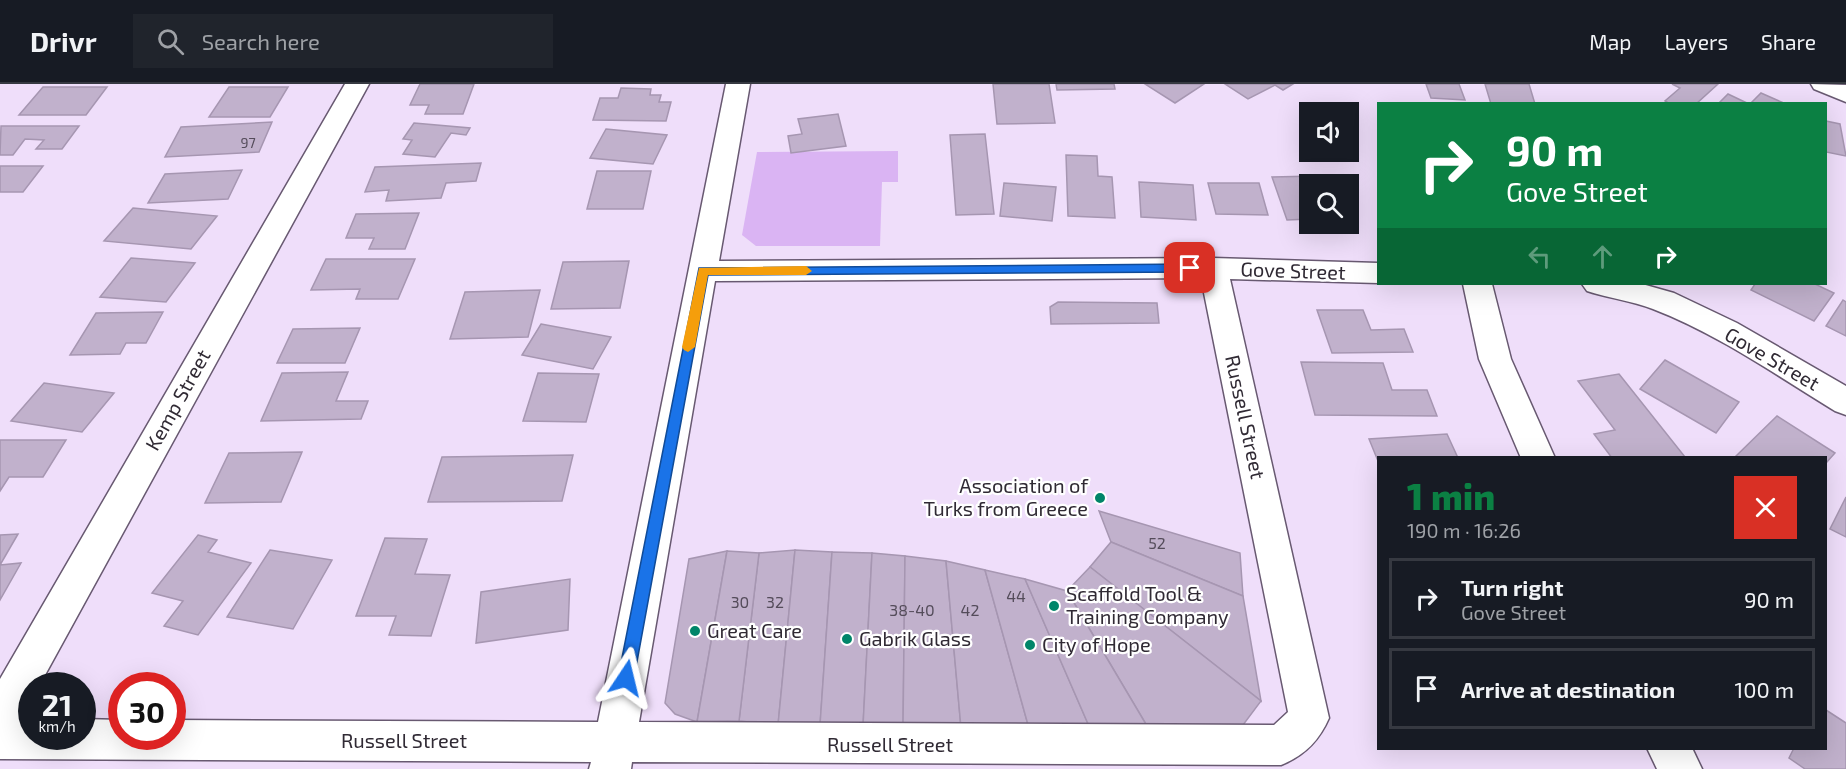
<!DOCTYPE html>
<html lang="en">
<head>
<meta charset="utf-8">
<style>
	:root { --surface:#171b24; --page:#20242c; --text:#f1f3f6; --muted:#9ea1a6; --line:#363941; --accent:#0b8043 }
	body { margin:0; font-family:"Exo 2",sans-serif; background:var(--page); color:var(--text); height:100vh; display:flex; flex-direction:column; font-size:22px; white-space:nowrap }
	* { box-sizing:border-box; margin:0 }
	p { font-size:20px; color:var(--muted) }
	.icon { flex:none; width:33px; height:33px; fill:none; stroke:currentColor; stroke-width:2; stroke-linecap:round; stroke-linejoin:round }
	.map { position:relative; flex:1; overflow:hidden }
	.details { position:absolute; left:1377px; top:372px; width:450px; height:294px; display:flex; flex-direction:column; background:var(--surface); border-radius:0px; box-shadow:0 6px 24px #0002 }
	.details>* { flex:none }
	.banner { position:absolute; left:1377px; top:18px; width:450px; height:183px; border-radius:0px; box-shadow:0 6px 24px #0002; background:#0b8043; color:#fff; overflow:hidden }
	.controls { position:absolute; left:1299px; top:18px; display:grid; gap:12px }
	.controls a { display:grid; place-items:center; width:60px; height:60px; border-radius:0px; background:var(--surface); box-shadow:0 6px 24px #0002; font-size:30px }
	.speed { position:absolute; left:18px; top:588px; display:flex; gap:12px; font-size:30px; font-weight:700; text-align:center }
	.speed>* { display:grid; place-content:center; width:78px; height:78px; border-radius:50%; background:var(--surface); box-shadow:0 6px 24px #0002; line-height:1 }
	.speed small { font-size:15px; font-weight:400 }
	.speed .limit { border:9px solid #d22; background:#fff; color:#111 }
	.pin { position:absolute; display:grid; place-items:center; width:51px; height:51px; color:#fff; margin:-26px; border-radius:12px; box-shadow:0 3px 9px #0006 }
	.me { position:absolute; width:66px; margin:-33px; rotate:10deg; stroke-linejoin:round; filter:drop-shadow(0 0 4px #0008) }
	.turn { display:flex; align-items:center; gap:21px; height:126px; padding:0 30px; font-size:27px }
	.turn .icon { width:78px; height:78px; stroke-width:2.5 }
	.turn b { display:block; font-size:42px; line-height:51px }
	.lanes { display:flex; align-items:center; height:57px; padding:0 30px; background:#0003; justify-content:center; gap:30px; direction:ltr }
	.lanes .off { opacity:.35 }
	.round { display:grid; place-items:center; flex:none; width:63px; height:63px; border-radius:0px; background:var(--page) }
	.overview { display:flex; align-items:center; justify-content:space-between; height:102px; padding:0 30px }
	h1 { font-size:36px; font-weight:800; line-height:45px; color:var(--accent) }
	ul { padding:0; list-style:none }
	li { display:flex; align-items:center; gap:18px; height:81px; margin:0 12px 9px; padding:0 18px; border:3px solid var(--line); border-radius:0px }
	li div { flex:1 }
	li b { display:block; font-size:22px }
	li em { font-style:normal }
	header { display:flex; align-items:center; gap:36px; box-sizing:border-box; height:84px; padding:0 30px; background:var(--surface); border-bottom:2px solid var(--line) }
	header strong { font-size:28px }
	nav { display:flex; gap:33px; margin-inline-start:auto; font-size:21px }
	.search { width:420px; height:54px; background:var(--page); display:flex; align-items:center; gap:15px; box-sizing:border-box; padding:0 21px; border-radius:0px; color:var(--muted); font-size:22px }
	.map>svg:first-child { display:block }
	.green { fill:#dab4f3 }
	.building { fill:#c1b1cc; stroke:#a696b1; stroke-width:1.5 }
	.lines { fill:none; stroke-linecap:round; stroke-linejoin:round }
	.street-casing { stroke:#685971; stroke-width:3 }
	.street { fill:#fff; fill-rule:evenodd }
	.route { fill:#1a73e8; stroke:#114b97; stroke-width:1.5 }
	.slow { fill:#f59e0b }
	.poi-dot { fill:#008569; stroke:#fff; stroke-width:2 }
	.labels { text-anchor:middle; stroke-width:4.5; stroke-linejoin:round; paint-order:stroke }
	.far-number-label { font-size:14px; fill:#544c5a }
	.number-label { font-size:16px; fill:#544c5a }
	.street-label { font-size:20px; fill:#302a34; stroke:#fff }
	.poi-label { font-size:20px; fill:#302a34; stroke:#fff; text-anchor:start }
</style>
</head>
<body>
<header>
<strong>Drivr</strong>
<div class="search"><svg class="icon" aria-label="search" viewBox="0 0 24 24"><circle cx="10" cy="10" r="6"/><path d="M15 15l6 6"/></svg>Search here</div>
<nav><a>Map</a><a>Layers</a><a>Share</a></nav>
</header>
<div class="map">
<svg width="1846" height="685" viewBox="0 0 1846 685">
	<rect width="100%" height="100%" fill="#efdefa"/>
	<!-- green -->
	<polygon class="green" points="898,67 898,98 882,98 880,162 756,162 742,151 757,68"/>
	<!-- building -->
	<g class="building">
		<polygon points="420,0 474,0 463,30 425,30 429,21 410,21"/>
		<polygon points="993,0 1049,0 1055,39 997,40"/>
		<polygon points="1056,0 1114,0 1115,5 1057,6"/>
		<polygon points="1145,0 1204,0 1175,19"/>
		<polygon points="1225,0 1293,0 1283,6 1275,1 1248,15"/>
		<polygon points="1426,0 1459,0 1465,16 1431,14"/>
		<polygon points="1485,0 1529,0 1535,20 1491,20"/>
		<polygon points="1672,0 1718,0 1696,20 1670,20 1665,17 1680,4"/>
		<polygon points="43,3 107,3 86,31 19,31"/>
		<polygon points="229,3 288,3 270,33 209,33"/>
		<polygon points="621,4 651,5 650,11 661,11 659,18 671,18 666,37 593,36 600,14 618,14"/>
		<polygon points="1761,9 1786,20 1750,20"/>
		<polygon points="1728,10 1749,20 1718,20"/>
		<polygon points="838,30 846,62 791,69 788,52 802,50 798,35"/>
		<polygon points="1826,37 1840,40 1846,72 1826,68"/>
		<polygon points="272,38 259,68 165,73 181,43"/>
		<polygon points="414,39 470,44 466,51 451,49 435,73 403,70 412,56 403,55"/>
		<polygon points="1,42 79,42 62,65 36,65 44,56 25,55 13,71 0,71"/>
		<polygon points="606,45 667,51 653,80 590,74"/>
		<polygon points="985,50 994,130 956,131 950,51"/>
		<polygon points="1066,71 1097,72 1098,92 1112,93 1115,134 1068,132"/>
		<polygon points="481,79 476,97 446,99 441,114 386,117 389,106 365,108 375,83"/>
		<polygon points="0,82 43,82 23,108 0,108"/>
		<polygon points="242,86 228,115 148,119 165,90"/>
		<polygon points="597,87 651,87 643,125 587,125"/>
		<polygon points="1316,92 1319,100 1310,100 1310,135 1287,136 1272,93"/>
		<polygon points="1139,98 1193,101 1196,136 1141,133"/>
		<polygon points="1004,99 1056,103 1052,137 1000,132"/>
		<polygon points="1208,99 1259,99 1268,131 1216,130"/>
		<polygon points="133,124 217,132 191,165 104,157"/>
		<polygon points="419,129 405,165 369,165 374,154 346,154 356,130"/>
		<polygon points="131,174 195,179 166,218 100,213"/>
		<polygon points="326,175 415,175 398,215 356,215 360,205 311,206"/>
		<polygon points="629,177 620,224 551,225 563,178"/>
		<polygon points="1755,200 1815,200 1834,209 1814,237 1751,206"/>
		<polygon points="540,206 528,253 450,255 465,208"/>
		<polygon points="1843,216 1846,218 1846,252 1826,242"/>
		<polygon points="1058,218 1157,219 1159,239 1051,240 1050,223"/>
		<polygon points="1317,226 1363,226 1371,246 1404,245 1413,268 1332,269"/>
		<polygon points="163,228 146,259 126,259 120,270 70,271 96,229"/>
		<polygon points="541,240 611,253 593,285 522,271"/>
		<polygon points="360,244 345,279 277,279 293,245"/>
		<polygon points="1665,276 1739,318 1716,349 1640,305"/>
		<polygon points="1301,278 1383,279 1392,306 1427,306 1437,332 1315,331"/>
		<polygon points="348,288 336,317 368,317 361,335 261,337 282,289"/>
		<polygon points="538,289 599,290 586,338 523,337"/>
		<polygon points="1619,290 1685,373 1612,374 1594,350 1615,346 1578,297"/>
		<polygon points="44,299 114,309 82,348 11,337"/>
		<polygon points="1777,332 1835,369 1826,379 1826,374 1734,374"/>
		<polygon points="1447,350 1458,374 1378,374 1378,377 1369,355"/>
		<polygon points="0,356 66,356 43,393 9,393 0,407"/>
		<polygon points="302,368 281,418 205,419 229,369"/>
		<polygon points="573,371 562,417 428,418 442,373"/>
		<polygon points="1846,413 1846,453 1830,445"/>
		<polygon points="1099,427 1240,469 1243,512 1111,458"/>
		<polygon points="18,450 0,481 21,479 0,516 0,451"/>
		<polygon points="198,451 217,456 208,468 251,479 198,551 164,542 183,517 152,509"/>
		<polygon points="385,454 427,455 415,490 450,491 431,552 389,551 396,532 356,532"/>
		<polygon points="1111,458 1243,512 1261,617 1090,483"/>
		<polygon points="270,466 332,476 293,545 227,533"/>
		<polygon points="795,466 778,641 739,637 759,469"/>
		<polygon points="795,466 832,468 820,641 778,641"/>
		<polygon points="727,467 697,638 675,630 665,619 689,475"/>
		<polygon points="727,467 759,469 739,637 697,638"/>
		<polygon points="832,468 872,469 863,642 820,641"/>
		<polygon points="872,469 905,472 903,644 863,642"/>
		<polygon points="905,472 946,477 961,644 903,644"/>
		<polygon points="946,477 985,486 1030,648 961,644"/>
		<polygon points="1090,483 1261,617 1237,649 1150,647 1067,507"/>
		<polygon points="985,486 1025,495 1092,649 1030,648"/>
		<polygon points="570,495 568,546 476,559 481,508"/>
		<polygon points="1025,495 1067,507 1150,647 1092,649"/>
		<polygon points="1826,626 1846,639 1846,685 1805,685 1789,674 1794,664 1826,664"/>
	</g>
	<g class="lines">
		<defs>
			<g id="street">
				<path d="M 345,0 L 369,0 L 39,602 L 32,602 L 32,615 L 20,635 L 32,635 L 32,652 L 82,652 L 82,635 L 122,636 L 122,652 L 172,652 L 172,636 L 598,638 L 726,0 L 750,0 L 719,177 L 1213,174 L 1378,179 L 1378,199 L 1230,195 L 1329,634 C 1319,657 1304,672 1281,681 L 632,678 L 631,685 L 589,685 L 591,678 L 0,675 L 0,595 ZM 1201,194 L 1288,628 L 1274,641 L 639,638 L 715,197 Z"/>
				<polygon points="1811,0 1846,1 1846,18 1814,5"/>
				<polygon points="1463,200 1492,200 1511,275 1555,374 1521,374 1479,275"/>
				<path d="M 1582,200 L 1642,200 L 1674,209 L 1737,239 L 1846,302 L 1846,331 L 1835,327 C 1776,291 1718,250 1653,225 C 1632,217 1609,214 1587,207 Z"/>
				<polygon points="1647,664 1692,664 1702,685 1657,685"/>
			</g>
		</defs>
		<!-- street casing -->
		<use href="#street" class="street-casing"/>
		<!-- street -->
		<use href="#street" class="street"/>
	</g>
	<!-- route -->
	<polygon class="route" points="1190,180 1196,184 1190,188 708,191 634,594 632,599 626,601 620,599 618,594 699,184"/>
	<!-- slow -->
	<polygon class="slow" points="806,182 812,187 806,191 708,191 695,263 688,268 684,266 682,263 699,184"/>
	<!-- markers -->
	<g class="poi-dot">
		<circle cx="1100" cy="414" r="6"/>
		<circle cx="1054" cy="522" r="6"/>
		<circle cx="695" cy="547" r="6"/>
		<circle cx="847" cy="555" r="6"/>
		<circle cx="1030" cy="561" r="6"/>
	</g>
	<g class="labels">
		<!-- far-number labels -->
		<g class="far-number-label">
			<text x="248" y="64">97</text>
		</g>
		<!-- number labels -->
		<g class="number-label">
			<text x="1157" y="465">52</text>
			<text x="1016" y="518">44</text>
			<text x="740" y="524">30</text>
			<text x="775" y="524">32</text>
			<text x="912" y="532">38-40</text>
			<text x="970" y="532">42</text>
		</g>
		<!-- street labels -->
		<g class="street-label">
			<text transform="translate(1293 187) rotate(2)" y="7">Gove Street</text>
			<text transform="translate(1772 275) rotate(30)" y="7">Gove Street</text>
			<text transform="translate(178 316) rotate(-61)" y="7">Kemp Street</text>
			<text transform="translate(1245 333) rotate(78)" y="7">Russell Street</text>
			<text x="404" y="664">Russell Street</text>
			<text x="890" y="668">Russell Street</text>
		</g>
		<!-- poi labels -->
		<g class="poi-label">
			<text x="1088" y="409" text-anchor="end">Association of<tspan x="1088" dy="23">Turks from Greece</tspan></text>
			<text x="1066" y="517">Scaffold Tool &amp;<tspan x="1066" dy="23">Training Company</tspan></text>
			<text x="707" y="554">Great Care</text>
			<text x="859" y="562">Gabrik Glass</text>
			<text x="1042" y="568">City of Hope</text>
		</g>
	</g>
</svg>
<div class="controls">
<a><svg class="icon" aria-label="sound" viewBox="0 0 24 24"><path d="M4 9h4l5-4v14l-5-4H4zM17 9q2 3 0 6"/></svg></a>
<a><svg class="icon" aria-label="search" viewBox="0 0 24 24"><circle cx="10" cy="10" r="6"/><path d="M15 15l6 6"/></svg></a>
</div>
<div class="speed"><div>21<small>km/h</small></div><div class="limit">30</div></div>
<div class="pin" style="left:1190px;top:184px;background:#d93025"><svg class="icon" aria-label="arrive" viewBox="0 0 24 24"><path d="M6 21V4h12l-3 4 3 4H6"/></svg></div>
<svg class="me" style="left:626px;top:594px" viewBox="-20 -20 40 40"><path d="M0-17L14 15 0 8-14 15z" fill="#1a73e8" stroke="#fff" stroke-width="4"/></svg>
<div class="banner">
<div class="turn"><svg class="icon" aria-label="right" viewBox="0 0 24 24"><path d="M7 20v-9h11M14 6l5 5-5 5"/></svg><div><b>90 m</b>Gove Street</div></div>
<div class="lanes"><svg class="icon off" aria-label="left" viewBox="0 0 24 24"><path d="M17 20v-9H6M10 6l-5 5 5 5"/></svg><svg class="icon off" aria-label="ahead" viewBox="0 0 24 24"><path d="M12 20V5M6 11l6-6 6 6"/></svg><svg class="icon" aria-label="right" viewBox="0 0 24 24"><path d="M7 20v-9h11M14 6l5 5-5 5"/></svg></div>
</div>
<section class="details">
<div class="overview"><div><h1>1 min</h1><p>190 m · 16:26</p></div><a class="round" style="background:#d93025;color:#fff"><svg class="icon" aria-label="close" viewBox="0 0 24 24"><path d="M6 6l12 12M18 6L6 18"/></svg></a></div>
<ul>
<li><svg class="icon" aria-label="right" viewBox="0 0 24 24"><path d="M7 20v-9h11M14 6l5 5-5 5"/></svg><div><b>Turn right</b><p>Gove Street</p></div><em>90 m</em></li>
<li><svg class="icon" aria-label="arrive" viewBox="0 0 24 24"><path d="M6 21V4h12l-3 4 3 4H6"/></svg><div><b>Arrive at destination</b></div><em>100 m</em></li>
</ul>
</section>
</div>
</body>
</html>
